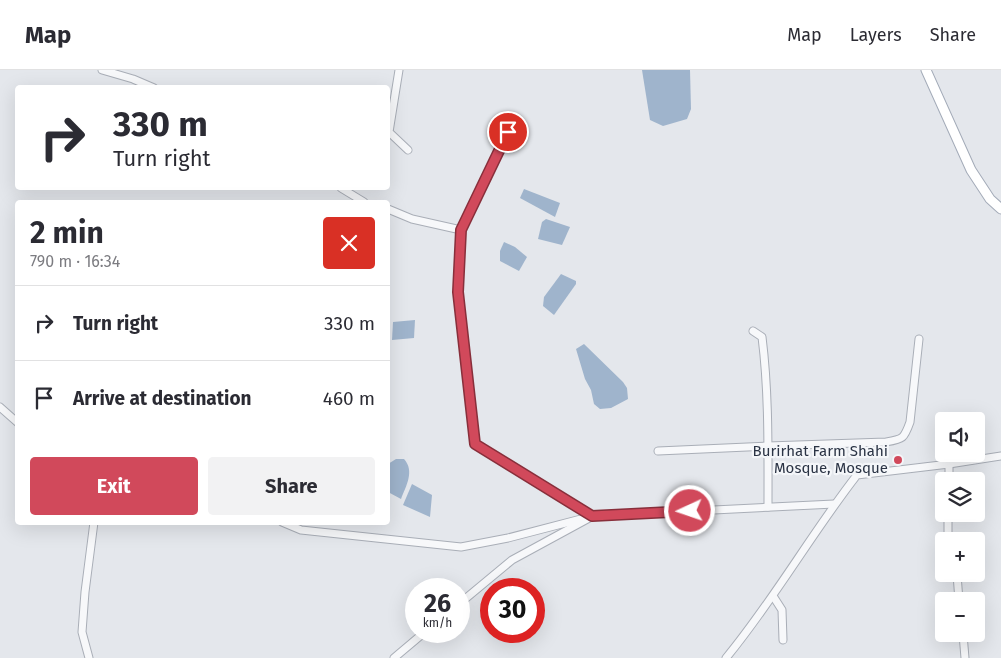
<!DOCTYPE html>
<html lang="en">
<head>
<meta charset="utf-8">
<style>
	:root { --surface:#fff; --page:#f2f2f3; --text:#2b2b33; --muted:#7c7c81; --line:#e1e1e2; --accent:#d1495b }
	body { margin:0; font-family:"Fira Sans",sans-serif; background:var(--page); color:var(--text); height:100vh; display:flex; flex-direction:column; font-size:19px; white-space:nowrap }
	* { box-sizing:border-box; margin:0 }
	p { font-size:16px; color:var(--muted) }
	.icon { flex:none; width:28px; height:28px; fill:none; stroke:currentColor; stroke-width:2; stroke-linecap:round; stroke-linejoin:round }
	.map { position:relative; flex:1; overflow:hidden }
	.side { position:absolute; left:15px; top:130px; width:375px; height:325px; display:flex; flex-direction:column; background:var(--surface); border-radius:5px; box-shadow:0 5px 20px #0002 }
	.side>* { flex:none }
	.guide { position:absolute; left:15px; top:15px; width:375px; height:105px; border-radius:5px; box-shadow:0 5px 20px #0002; background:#fff; color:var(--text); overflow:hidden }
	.tools { position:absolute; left:935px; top:342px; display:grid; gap:10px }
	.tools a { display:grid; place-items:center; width:50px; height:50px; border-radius:5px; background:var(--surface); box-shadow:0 5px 20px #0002; font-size:25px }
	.speed { position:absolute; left:405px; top:508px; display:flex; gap:10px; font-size:25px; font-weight:700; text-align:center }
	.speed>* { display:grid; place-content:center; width:65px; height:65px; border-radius:50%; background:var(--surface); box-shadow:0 5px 20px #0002; line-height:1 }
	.speed small { font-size:12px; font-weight:400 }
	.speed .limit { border:8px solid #d22; background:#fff; color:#111 }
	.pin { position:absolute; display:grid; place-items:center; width:42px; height:42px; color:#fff; margin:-21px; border:2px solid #fff; border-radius:50%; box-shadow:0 1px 5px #0007 }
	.me { position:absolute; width:55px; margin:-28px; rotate:267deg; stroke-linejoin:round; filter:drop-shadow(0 0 4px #0008) }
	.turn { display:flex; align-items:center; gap:18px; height:105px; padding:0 15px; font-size:22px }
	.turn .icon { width:65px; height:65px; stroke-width:2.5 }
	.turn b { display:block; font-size:35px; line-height:42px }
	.round { display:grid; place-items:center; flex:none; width:52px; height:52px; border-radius:5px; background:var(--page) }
	.summary { display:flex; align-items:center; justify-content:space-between; height:85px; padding:0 15px }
	h1 { font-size:30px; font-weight:700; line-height:38px }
	.action { display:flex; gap:10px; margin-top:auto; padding:10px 15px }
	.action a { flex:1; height:58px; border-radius:5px; background:var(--accent); color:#fff; font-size:20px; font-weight:700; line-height:58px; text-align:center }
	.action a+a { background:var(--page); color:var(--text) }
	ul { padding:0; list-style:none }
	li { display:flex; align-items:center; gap:15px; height:75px; padding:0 15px; border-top:1px solid var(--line) }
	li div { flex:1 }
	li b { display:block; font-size:19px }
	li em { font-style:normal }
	header { display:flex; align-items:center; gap:30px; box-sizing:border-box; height:70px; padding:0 25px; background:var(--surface); border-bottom:1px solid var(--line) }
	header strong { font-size:24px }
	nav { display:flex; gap:28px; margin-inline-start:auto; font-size:18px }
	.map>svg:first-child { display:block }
	.water { fill:#9fb4cc }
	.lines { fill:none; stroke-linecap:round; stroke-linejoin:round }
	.minor-casing { stroke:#a9aeb7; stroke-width:9 }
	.major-casing { stroke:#a3abb8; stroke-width:11 }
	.minor { stroke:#f7f8fa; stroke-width:7 }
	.major { stroke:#fff; stroke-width:9 }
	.route-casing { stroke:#882f3b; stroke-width:12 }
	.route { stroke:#d1495b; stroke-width:9 }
	.poi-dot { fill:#d1495b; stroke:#f4f6f9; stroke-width:2 }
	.labels { text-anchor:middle; stroke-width:4.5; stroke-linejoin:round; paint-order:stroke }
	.poi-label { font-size:15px; fill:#2b3445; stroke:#f4f6f9; text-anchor:end }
</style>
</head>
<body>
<header>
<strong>Map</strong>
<nav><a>Map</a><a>Layers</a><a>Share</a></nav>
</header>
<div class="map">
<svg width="1001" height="588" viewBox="0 0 1001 588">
	<rect width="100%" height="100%" fill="#e4e7ec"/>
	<!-- water -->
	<g class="water">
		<polygon points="642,0 690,0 691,39 687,49 663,56 650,50"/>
		<polygon points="524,119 560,133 555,147 520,128"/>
		<polygon points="546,149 570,157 562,175 538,169 542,152"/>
		<polygon points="504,172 515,177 527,187 519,201 500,191 500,181"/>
		<polygon points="561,204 576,211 576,214 554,245 543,236 544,227"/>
		<polygon points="415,250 414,268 392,270 393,252"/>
		<polygon points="584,274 623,312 627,318 628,329 611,338 600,339 594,334 591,320 585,309 576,279"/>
		<path d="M 396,389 L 404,389 C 415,401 406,416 401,429 L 388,422 L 388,394 Z"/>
		<polygon points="412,414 432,425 430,447 403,435"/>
	</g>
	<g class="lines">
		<defs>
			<g id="minor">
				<polyline points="102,0 133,9 154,18"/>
				<polyline points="399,0 389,62 408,80"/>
				<polyline points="508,62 461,160 458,222 475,374 593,446"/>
				<polyline points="341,118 364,132"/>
				<polyline points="388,139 412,149 461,160"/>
				<path d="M 753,261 L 762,267 C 769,323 768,380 768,437"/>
				<polyline points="0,337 18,353"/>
				<path d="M 658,381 L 768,376 L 886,372 C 903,369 904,369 910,352 L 919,269"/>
				<polyline points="949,411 949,394"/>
				<polyline points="282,452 301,460 461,477 508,468 581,449"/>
				<polyline points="948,471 948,444"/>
				<polyline points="957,504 959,531"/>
				<polyline points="773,526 782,540 783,570"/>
				<polyline points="459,534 512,490 593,446 834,434"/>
				<polyline points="963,564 965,588"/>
				<polyline points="89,588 82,562 85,522 94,452"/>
				<polyline points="394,588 426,561"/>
				<path d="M 726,588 C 774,530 811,464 857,405 L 949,394 L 1001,386"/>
			</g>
			<polyline id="major" points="926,0 971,100 990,129 1001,139"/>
		</defs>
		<!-- minor casing -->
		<use href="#minor" class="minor-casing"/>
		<!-- major casing -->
		<use href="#major" class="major-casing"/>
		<!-- minor -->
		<use href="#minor" class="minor"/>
		<!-- major -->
		<use href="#major" class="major"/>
	</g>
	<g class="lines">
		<defs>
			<polyline id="route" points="508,62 461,160 458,222 475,374 592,446 690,441"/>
		</defs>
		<!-- route casing -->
		<use href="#route" class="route-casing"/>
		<!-- route -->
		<use href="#route" class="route"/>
	</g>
	<!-- markers -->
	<circle class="poi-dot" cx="898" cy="390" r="5"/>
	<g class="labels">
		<!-- poi labels -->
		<g class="poi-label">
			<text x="888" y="386">Burirhat Farm Shahi<tspan x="888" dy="17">Mosque, Mosque</tspan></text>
		</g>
	</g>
</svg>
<div class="tools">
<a><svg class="icon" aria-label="sound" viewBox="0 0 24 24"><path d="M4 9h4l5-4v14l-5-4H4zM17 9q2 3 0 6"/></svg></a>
<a><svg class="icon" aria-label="layers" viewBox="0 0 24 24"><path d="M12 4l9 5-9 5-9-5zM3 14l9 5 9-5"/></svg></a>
<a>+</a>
<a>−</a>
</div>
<div class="speed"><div>26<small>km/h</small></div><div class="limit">30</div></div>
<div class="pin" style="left:508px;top:62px;background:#d93025"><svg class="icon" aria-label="arrive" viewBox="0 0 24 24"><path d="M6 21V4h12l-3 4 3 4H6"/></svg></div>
<svg class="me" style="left:690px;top:441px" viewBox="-20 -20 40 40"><circle r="17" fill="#d1495b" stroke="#fff" stroke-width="3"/><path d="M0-11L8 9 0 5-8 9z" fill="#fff"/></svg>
<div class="guide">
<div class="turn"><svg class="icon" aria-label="right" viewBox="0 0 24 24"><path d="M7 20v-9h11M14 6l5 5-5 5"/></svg><div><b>330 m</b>Turn right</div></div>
</div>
<section class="side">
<div class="summary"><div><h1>2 min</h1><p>790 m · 16:34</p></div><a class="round" style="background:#d93025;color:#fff"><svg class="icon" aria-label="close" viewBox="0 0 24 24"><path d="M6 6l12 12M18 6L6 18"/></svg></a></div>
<ul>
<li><svg class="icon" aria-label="right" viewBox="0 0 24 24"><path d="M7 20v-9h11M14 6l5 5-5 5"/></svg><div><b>Turn right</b></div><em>330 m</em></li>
<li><svg class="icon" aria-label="arrive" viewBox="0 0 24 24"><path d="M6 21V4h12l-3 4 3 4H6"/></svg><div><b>Arrive at destination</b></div><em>460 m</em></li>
</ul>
<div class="action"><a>Exit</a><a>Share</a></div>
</section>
</div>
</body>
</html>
